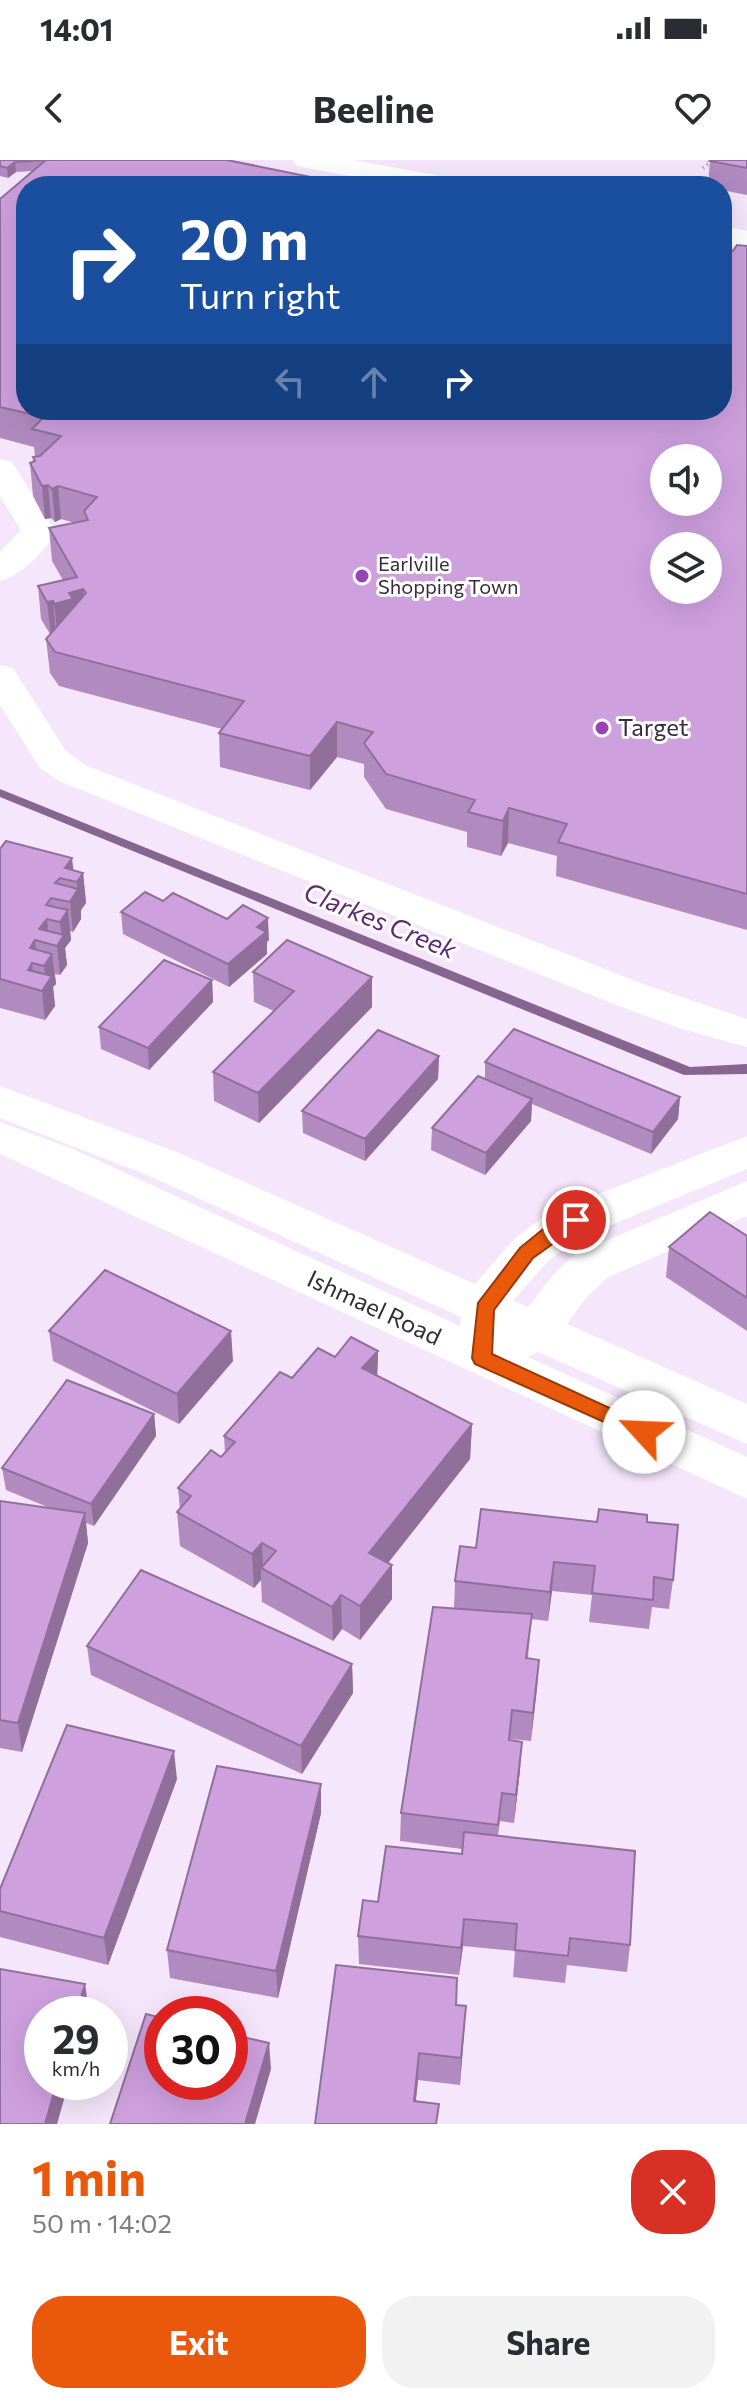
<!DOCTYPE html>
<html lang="en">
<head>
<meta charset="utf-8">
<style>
	:root { --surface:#fff; --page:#f2f2f3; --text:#2b2b33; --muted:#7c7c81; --accent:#ea580c }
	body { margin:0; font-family:Commissioner,sans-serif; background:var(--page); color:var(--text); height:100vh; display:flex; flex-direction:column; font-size:30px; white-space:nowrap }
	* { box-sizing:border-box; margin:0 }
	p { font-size:26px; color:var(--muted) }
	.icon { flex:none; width:44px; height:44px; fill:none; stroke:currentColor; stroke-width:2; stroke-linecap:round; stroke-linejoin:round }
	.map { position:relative; height:1964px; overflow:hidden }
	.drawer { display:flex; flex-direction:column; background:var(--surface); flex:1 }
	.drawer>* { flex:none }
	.guide { position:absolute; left:16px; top:16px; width:716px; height:244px; border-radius:32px; box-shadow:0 8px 32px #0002; background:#1a4fa0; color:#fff; overflow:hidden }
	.fabs { position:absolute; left:650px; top:284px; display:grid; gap:16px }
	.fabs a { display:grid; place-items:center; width:72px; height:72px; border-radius:50%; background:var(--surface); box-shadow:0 8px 32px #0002; font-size:40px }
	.speed { position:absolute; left:24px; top:1836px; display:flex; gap:16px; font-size:40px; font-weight:700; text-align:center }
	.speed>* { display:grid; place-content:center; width:104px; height:104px; border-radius:50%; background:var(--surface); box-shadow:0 8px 32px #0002; line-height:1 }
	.speed small { font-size:20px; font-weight:400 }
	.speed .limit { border:12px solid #d22; background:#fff; color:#111 }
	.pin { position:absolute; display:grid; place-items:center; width:68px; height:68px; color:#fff; margin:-34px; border:4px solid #fff; border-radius:50%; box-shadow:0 2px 8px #0007 }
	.me { position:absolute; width:88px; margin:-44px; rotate:295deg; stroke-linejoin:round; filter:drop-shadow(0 0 6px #0008) }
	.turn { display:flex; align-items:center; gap:28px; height:168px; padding:0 32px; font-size:36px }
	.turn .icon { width:104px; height:104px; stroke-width:2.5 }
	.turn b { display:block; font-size:56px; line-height:68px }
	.lanes { display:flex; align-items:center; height:76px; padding:0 32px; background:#0003; justify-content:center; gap:40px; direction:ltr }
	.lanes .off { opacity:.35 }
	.round { display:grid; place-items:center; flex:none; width:84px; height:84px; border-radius:32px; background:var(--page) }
	.overview { display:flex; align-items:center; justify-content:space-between; height:136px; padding:0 32px }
	h1 { font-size:48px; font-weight:700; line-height:60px; color:var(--accent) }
	.action { display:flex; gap:16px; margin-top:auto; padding:16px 32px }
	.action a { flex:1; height:92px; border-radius:32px; background:var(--accent); color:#fff; font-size:32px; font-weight:700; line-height:92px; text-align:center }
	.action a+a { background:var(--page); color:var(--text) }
	.status { display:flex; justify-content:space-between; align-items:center; height:56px; padding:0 40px; background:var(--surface); direction:ltr }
	.status svg { height:22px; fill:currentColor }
	header { display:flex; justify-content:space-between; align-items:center; height:104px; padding:0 32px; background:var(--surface); font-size:36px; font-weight:700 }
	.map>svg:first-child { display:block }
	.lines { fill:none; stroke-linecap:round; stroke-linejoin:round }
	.stream { fill:#866591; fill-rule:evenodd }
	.path { stroke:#a095a5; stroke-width:4; stroke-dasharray:1 4; stroke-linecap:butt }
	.minor { fill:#fff; fill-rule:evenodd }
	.wall { fill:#b18abf }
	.shaded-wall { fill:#90709b }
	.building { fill:#cea0de; stroke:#90709b; stroke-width:2; fill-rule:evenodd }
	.route { fill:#ea580c; stroke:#983908; stroke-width:2 }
	.poi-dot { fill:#9744b2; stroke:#fff; stroke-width:3 }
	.labels { text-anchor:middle; stroke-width:6; stroke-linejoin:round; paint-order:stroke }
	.far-poi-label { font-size:20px; fill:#342e36; stroke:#fff; text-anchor:start }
	.poi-label { font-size:24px; fill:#342e36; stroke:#fff; text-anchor:start }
	.street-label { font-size:24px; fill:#342e36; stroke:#fff }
	.water-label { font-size:26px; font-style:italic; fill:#602972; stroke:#fff }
</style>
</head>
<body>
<div class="status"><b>14:01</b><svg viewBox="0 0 49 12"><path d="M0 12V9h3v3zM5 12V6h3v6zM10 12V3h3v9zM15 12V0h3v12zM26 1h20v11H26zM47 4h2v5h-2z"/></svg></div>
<header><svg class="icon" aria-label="back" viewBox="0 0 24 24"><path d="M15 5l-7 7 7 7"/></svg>Beeline<svg class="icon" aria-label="heart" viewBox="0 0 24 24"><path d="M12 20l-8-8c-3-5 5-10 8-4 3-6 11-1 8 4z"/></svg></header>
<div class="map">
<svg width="747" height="1964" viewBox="0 0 747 1964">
	<rect width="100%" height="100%" fill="#f5e6fb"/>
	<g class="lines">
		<!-- stream -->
		<polygon class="stream" points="0,629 690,907 747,904 747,914 684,915 0,637"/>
		<!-- path -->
		<polyline class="path" points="703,8 714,0"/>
		<!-- minor -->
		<g class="minor">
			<polygon points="293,0 354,0 451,18 461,20 465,26 404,26 307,8 297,6"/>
			<polygon points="722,66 747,71 747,89 722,84"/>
			<path d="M 0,299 L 12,302 L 55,370 C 49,390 20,416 0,421 L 0,392 L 21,370 L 0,336 Z"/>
			<polygon points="0,505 13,508 66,591 85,605 646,825 747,859 747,887 682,869 616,845 59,621 39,607 0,545"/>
			<polygon points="0,926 179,993 475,1124 514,1079 547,1054 747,976 747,1009 579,1078 546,1103 513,1141 528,1147 554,1114 575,1094 747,1021 747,1056 607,1118 586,1138 567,1164 747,1244 747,1284 538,1192 528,1197 747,1297 747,1339 0,994 0,962 73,989 460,1166 461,1157 147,1015 0,958"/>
		</g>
	</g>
	<!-- wall -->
	<g class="wall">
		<polygon points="0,0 227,0 722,250 733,91 747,86 747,770 556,716 557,696 508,683 501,696 467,687 467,672 386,649 364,617 364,604 337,597 310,630 220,607 219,573 222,569 59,526 50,513 46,479 50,474 41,459 38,426 63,420 52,401 49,368 75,363 61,359 55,362 51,358 45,359 33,336 30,303 33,302 33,297 35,297 34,287 0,278 0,39 33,11 16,12 8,18 0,16"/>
		<polygon points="747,0 747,35 722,30 722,26 708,26 710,1"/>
		<polygon points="0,689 83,713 86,743 81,750 81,759 73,772 70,771 71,780 65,788 67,805 60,815 55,814 56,824 53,827 55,846 45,860 0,848"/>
		<polygon points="121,752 269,780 267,782 267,794 229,827 123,774"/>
		<polygon points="253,812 372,817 372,847 259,963 214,941 213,912 274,851 254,842"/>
		<polygon points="212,820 213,842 149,910 101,889 99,867"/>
		<polygon points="439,896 438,919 365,1001 303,973 302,951"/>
		<polygon points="485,902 680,937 678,959 651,994 532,944 531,961 485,1015 431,990 432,968 485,918"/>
		<polygon points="747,1076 747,1171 666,1117 669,1087"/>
		<polygon points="49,1171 233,1201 179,1264 53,1201"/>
		<polygon points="378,1191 377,1216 472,1264 470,1299 388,1403 392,1439 360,1480 342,1469 333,1481 262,1442 261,1420 254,1428 180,1386 177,1352 180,1349 178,1328 221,1297 225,1293 224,1276 292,1218 335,1197"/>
		<polygon points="154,1254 156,1276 94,1366 86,1363 88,1383 22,1592 0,1588 0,1341 50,1348 6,1330 2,1308"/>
		<polygon points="597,1362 647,1362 673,1420 669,1449 652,1447 649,1469 589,1462 592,1435 552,1431 548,1461 531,1459 528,1498 539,1500 531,1581 510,1579 520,1610 514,1663 500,1661 498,1676 630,1785 627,1812 567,1805 565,1823 513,1817 515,1791 463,1786 459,1815 359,1804 358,1776 378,1742 462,1694 462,1689 400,1681 401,1653 454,1449 455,1421 476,1388"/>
		<polygon points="87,1486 352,1504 353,1533 302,1614 91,1515"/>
		<polygon points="177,1619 108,1805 0,1777 0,1729"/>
		<polygon points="321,1653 278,1838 170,1818 167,1790"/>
		<polygon points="456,1845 466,1846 460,1925 418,1920 416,1941 315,1964"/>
	</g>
	<!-- shaded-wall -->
	<g class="shaded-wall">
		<polygon points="15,2 16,12 8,18 7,8"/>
		<polygon points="48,325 51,358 45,359 42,326"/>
		<polygon points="58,326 61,359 55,362 52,329"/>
		<polygon points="83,429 86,463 58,478 54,444 69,433"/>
		<polygon points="53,441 56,475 51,476 47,442"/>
		<polygon points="337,562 337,597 310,630 310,596"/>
		<polygon points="509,648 508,683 501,696 503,661"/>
		<polygon points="72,698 75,722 65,708"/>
		<polygon points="83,713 86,743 81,750 81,759 73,772 70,742 77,731 77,722"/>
		<polygon points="68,750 71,780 65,788 67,805 60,815 57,786 62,779 60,762"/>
		<polygon points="268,758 269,780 267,782 267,794 229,827 228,804 257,767"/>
		<polygon points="47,759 49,784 39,769"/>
		<polygon points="35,780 38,804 32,803 35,829 28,810 30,788"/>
		<polygon points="52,794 56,824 53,827 55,846 45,860 42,831 46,825 44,806"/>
		<polygon points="372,817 372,847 259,963 258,933"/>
		<polygon points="212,820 213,842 149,910 148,888"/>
		<polygon points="439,896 438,919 365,1001 365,979"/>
		<polygon points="680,937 678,959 651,994 653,972"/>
		<polygon points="532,939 531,961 485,1015 486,993"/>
		<polygon points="231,1171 233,1201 179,1264 177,1234"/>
		<polygon points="378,1191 377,1225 362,1208"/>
		<polygon points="154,1254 156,1276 94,1366 91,1344"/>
		<polygon points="472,1264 470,1299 369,1427 369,1393"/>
		<polygon points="85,1353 88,1383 22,1592 18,1563"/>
		<polygon points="262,1383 263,1410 261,1408 261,1420 254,1428 252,1394"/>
		<polygon points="554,1402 552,1431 548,1461 550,1432"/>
		<polygon points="392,1405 392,1439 360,1480 360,1446"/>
		<polygon points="341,1435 342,1469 333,1481 332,1447"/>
		<polygon points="539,1500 537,1529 531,1581 533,1553"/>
		<polygon points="352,1504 353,1533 302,1614 301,1586"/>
		<polygon points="522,1582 520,1610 514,1663 516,1635"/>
		<polygon points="174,1591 177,1619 108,1805 104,1778"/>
		<polygon points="321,1624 321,1653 278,1838 276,1811"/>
		<polygon points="464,1759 463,1786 459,1815 461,1788"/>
		<polygon points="85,1824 89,1851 88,1854 76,1854"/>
		<polygon points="466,1846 464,1873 460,1925 461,1898"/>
		<polygon points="269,1883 271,1909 255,1964 245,1964"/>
		<polygon points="419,1893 418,1920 413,1964 414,1941"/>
		<polygon points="57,1922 69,1922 57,1964 45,1964"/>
	</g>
	<!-- building -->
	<g class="building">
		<polygon points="0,0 46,0 15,2 7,8 0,6"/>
		<path d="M 46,0 L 227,0 L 355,26 L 26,26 L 26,250 L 722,250 L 722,89 L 733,91 L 737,85 L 747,86 L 747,734 L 558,682 L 567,664 L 509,648 L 503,661 L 468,652 L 475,640 L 386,614 L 364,583 L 373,572 L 337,562 L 310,596 L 219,573 L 244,541 L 55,492 L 46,479 L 86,433 L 83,429 L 69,433 L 73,439 L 54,444 L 53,441 L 47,442 L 38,426 L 77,417 L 49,368 L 88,360 L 84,351 L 97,337 L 58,326 L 52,329 L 48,325 L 42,326 L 30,303 L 35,301 L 33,297 L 40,296 L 61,276 L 32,269 L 44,257 L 0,247 L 0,39 ZM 664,298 L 708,298 L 708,342 L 664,342 ZM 664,386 L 708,386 L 708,430 L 664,430 Z"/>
		<polygon points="712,0 747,0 747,8 710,1"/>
		<polygon points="6,681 72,698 65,708 83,713 77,722 60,718 55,723 78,729 70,742 51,738 46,745 68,750 60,762 47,759 39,769 64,775 57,786 35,780 30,788 52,794 44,806 32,803 28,810 52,816 42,831 0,819 0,689"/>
		<polygon points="145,732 163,741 173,733 227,759 243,745 268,758 257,767 266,772 228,804 121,752"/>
		<polygon points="287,780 372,817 258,933 213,912 294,831 253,812"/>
		<polygon points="164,800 212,820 148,888 99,867"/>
		<polygon points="514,869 680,937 653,972 485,902"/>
		<polygon points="378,870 439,896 365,979 302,951"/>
		<polygon points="478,916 532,939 486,993 432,968"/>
		<polygon points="710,1052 747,1076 747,1138 669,1087"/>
		<polygon points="105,1110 231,1171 177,1234 49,1171"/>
		<polygon points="351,1177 378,1191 362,1208 472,1264 369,1393 392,1405 360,1446 341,1435 332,1447 261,1408 276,1391 262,1383 252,1394 177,1352 191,1336 178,1328 211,1290 221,1297 235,1282 224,1276 280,1212 292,1218 318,1188 335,1197"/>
		<polygon points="67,1220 154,1254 91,1344 2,1308"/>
		<polygon points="0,1341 85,1353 18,1563 0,1560"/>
		<polygon points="481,1349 597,1362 599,1349 647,1355 647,1362 678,1365 673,1420 654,1417 653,1440 592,1433 595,1406 554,1402 550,1432 455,1421 460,1386 476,1388"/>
		<polygon points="141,1410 352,1504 301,1586 87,1486"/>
		<polygon points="433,1447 532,1454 526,1498 539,1500 533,1553 512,1550 509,1580 522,1582 516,1635 502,1633 498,1665 401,1653"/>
		<polygon points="67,1565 174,1591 104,1778 0,1751 0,1729"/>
		<polygon points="217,1606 321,1624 276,1811 167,1790"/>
		<polygon points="464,1672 635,1691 630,1785 570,1778 568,1796 515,1790 517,1764 464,1759 461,1788 358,1776 363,1740 378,1742 386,1686 462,1694"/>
		<polygon points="336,1805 457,1818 456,1845 466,1846 461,1898 419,1893 414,1941 439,1944 436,1964 315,1964"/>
		<polygon points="0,1809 85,1824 76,1854 42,1854 42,1922 57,1922 45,1964 0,1964"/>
		<polygon points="146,1854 162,1858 162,1922 230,1922 230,1874 269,1883 245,1964 110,1964"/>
	</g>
	<!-- route -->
	<polygon class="route" points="576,1054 583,1056 586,1060 533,1098 494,1150 492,1194 651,1267 654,1272 651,1278 644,1280 475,1204 472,1198 478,1143 520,1088 548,1065"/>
	<!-- markers -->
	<g class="poi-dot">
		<circle cx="362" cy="416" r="8"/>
		<circle cx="602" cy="568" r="8"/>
	</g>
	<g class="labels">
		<!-- far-poi labels -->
		<g class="far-poi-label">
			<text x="378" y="411">Earlville<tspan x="378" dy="23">Shopping Town</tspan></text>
		</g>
		<!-- poi labels -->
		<g class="poi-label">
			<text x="618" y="576">Target</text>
		</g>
		<!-- street labels -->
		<g class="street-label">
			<text transform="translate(374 1148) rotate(25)" y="8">Ishmael Road</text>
		</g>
		<!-- water labels -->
		<g class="water-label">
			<text transform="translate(380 761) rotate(22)" y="9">Clarkes Creek</text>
		</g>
	</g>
</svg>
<div class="fabs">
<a><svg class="icon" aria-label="sound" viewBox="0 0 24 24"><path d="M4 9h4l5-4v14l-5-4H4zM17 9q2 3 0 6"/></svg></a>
<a><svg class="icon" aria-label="layers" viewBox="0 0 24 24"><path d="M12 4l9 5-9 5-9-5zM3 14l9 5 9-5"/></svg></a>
</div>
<div class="speed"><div>29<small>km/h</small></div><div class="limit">30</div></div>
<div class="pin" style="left:576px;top:1060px;background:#d93025"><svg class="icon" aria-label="arrive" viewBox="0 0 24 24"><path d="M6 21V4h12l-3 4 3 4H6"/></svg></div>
<svg class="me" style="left:644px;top:1272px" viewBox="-20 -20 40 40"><circle r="19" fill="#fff"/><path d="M0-13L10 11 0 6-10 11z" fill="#ea580c"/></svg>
<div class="guide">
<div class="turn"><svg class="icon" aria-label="right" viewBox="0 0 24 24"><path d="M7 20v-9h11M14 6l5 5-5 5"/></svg><div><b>20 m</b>Turn right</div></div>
<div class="lanes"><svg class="icon off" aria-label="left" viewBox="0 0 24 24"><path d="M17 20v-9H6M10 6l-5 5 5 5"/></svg><svg class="icon off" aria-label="ahead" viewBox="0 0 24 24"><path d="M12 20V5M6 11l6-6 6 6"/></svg><svg class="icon" aria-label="right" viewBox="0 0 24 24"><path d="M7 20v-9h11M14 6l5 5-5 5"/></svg></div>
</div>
</div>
<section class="drawer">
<div class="overview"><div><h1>1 min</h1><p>50 m · 14:02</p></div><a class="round" style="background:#d93025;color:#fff"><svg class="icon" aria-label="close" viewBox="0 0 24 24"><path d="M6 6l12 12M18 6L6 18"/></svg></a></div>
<div class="action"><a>Exit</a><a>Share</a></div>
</section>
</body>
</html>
